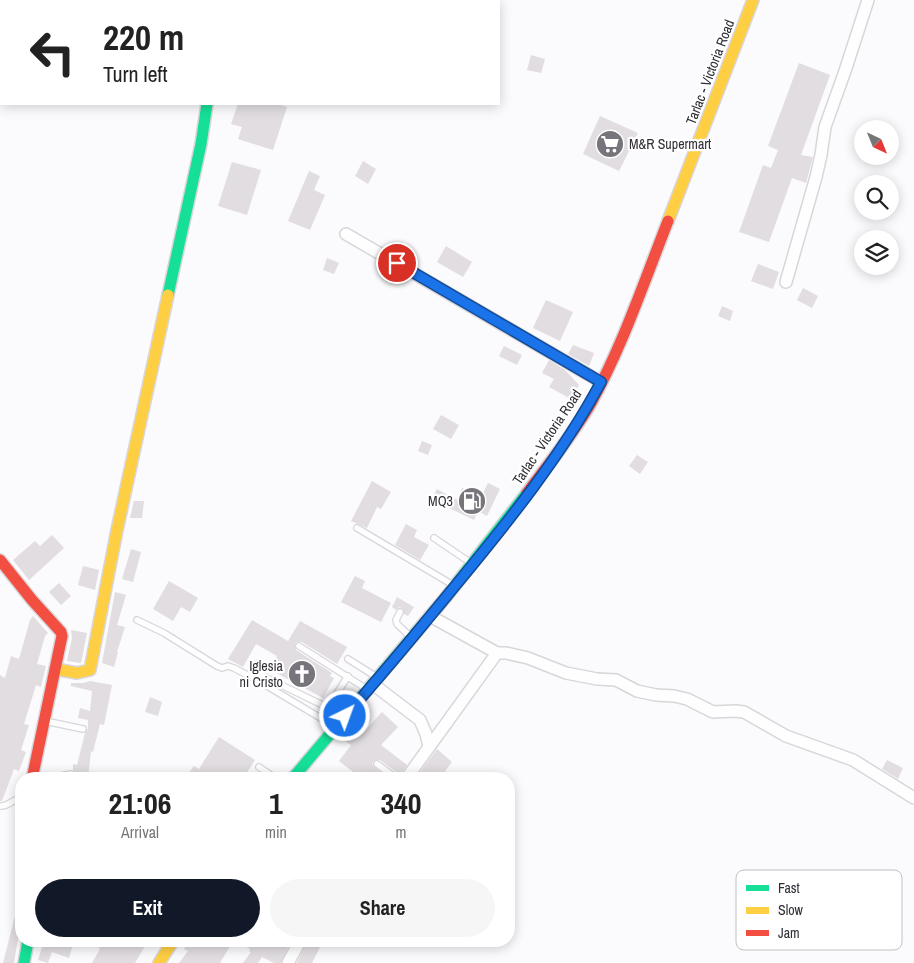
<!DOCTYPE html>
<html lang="en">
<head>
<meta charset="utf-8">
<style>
	:root { --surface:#fff; --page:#f6f6f6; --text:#222; --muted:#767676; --accent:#111827 }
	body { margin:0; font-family:"Archivo Narrow",sans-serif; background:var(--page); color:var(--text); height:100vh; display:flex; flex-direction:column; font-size:19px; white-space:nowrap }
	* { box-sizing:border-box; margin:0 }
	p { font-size:16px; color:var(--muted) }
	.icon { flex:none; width:28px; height:28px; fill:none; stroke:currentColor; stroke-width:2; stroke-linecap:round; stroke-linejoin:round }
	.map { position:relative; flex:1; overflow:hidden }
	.sheet { position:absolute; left:15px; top:772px; width:500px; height:175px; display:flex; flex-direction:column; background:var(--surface); border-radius:20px; box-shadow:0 2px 12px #0003 }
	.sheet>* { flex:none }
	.banner { position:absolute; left:0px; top:0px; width:500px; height:105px; box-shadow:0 2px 12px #0003; background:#fff; color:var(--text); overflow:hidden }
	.needle { width:32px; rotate:137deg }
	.buttons { position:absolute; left:854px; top:120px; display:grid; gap:10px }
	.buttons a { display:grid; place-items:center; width:45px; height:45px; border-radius:50%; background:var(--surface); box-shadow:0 2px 12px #0003; font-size:25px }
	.pin { position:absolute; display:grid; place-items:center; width:42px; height:42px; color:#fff; margin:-21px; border:2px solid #fff; border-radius:50%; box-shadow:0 1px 5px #0007 }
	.me { position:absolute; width:55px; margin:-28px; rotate:42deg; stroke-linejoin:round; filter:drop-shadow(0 0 4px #0008) }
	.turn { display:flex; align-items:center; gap:18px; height:105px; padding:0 20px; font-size:22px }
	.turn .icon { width:65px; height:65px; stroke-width:2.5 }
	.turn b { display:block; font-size:35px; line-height:42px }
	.eta { display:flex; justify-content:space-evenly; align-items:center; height:85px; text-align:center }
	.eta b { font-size:30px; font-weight:700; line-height:35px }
	.action { display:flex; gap:10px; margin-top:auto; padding:10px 20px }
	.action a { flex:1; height:58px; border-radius:30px; background:var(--accent); color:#fff; font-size:20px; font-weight:700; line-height:58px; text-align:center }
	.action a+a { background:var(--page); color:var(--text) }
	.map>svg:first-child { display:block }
	.building { fill:#e1dde1 }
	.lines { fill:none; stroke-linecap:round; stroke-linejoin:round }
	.lane-casing { stroke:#d8d6da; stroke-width:8 }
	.street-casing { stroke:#d8d6da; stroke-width:14 }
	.fast-casing { stroke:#d8d6da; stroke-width:14 }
	.slow-casing { stroke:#d8d6da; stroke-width:14 }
	.jam-casing { stroke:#d8d6da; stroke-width:14 }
	.lane { stroke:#fefeff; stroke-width:5.5 }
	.street { stroke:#fefeff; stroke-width:11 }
	.fast { stroke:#16e098; stroke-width:11 }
	.slow { stroke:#ffcf43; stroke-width:11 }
	.jam { stroke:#f24e42; stroke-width:11 }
	.route-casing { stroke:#114b97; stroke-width:12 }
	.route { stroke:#1a73e8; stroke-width:9 }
	.labels { text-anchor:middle; stroke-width:4.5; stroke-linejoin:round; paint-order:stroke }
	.street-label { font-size:14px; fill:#302d35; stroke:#fff }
	.poi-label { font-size:14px; fill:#302d35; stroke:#fff; text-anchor:end }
	.key { fill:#fff; stroke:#c1c0c2; stroke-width:1 }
	.key-label { font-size:14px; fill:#302d35 }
</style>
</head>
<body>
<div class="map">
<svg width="914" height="963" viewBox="0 0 914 963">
	<rect width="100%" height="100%" fill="#fbfafc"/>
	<!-- building -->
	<g class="building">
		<polygon points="531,55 545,59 541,73 527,70"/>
		<polygon points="799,63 830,75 801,155 813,157 806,183 792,178 769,242 739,232 763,165 771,168 778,150 768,146"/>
		<polygon points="238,104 277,104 287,107 273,150 238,139 242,127 231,124"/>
		<polygon points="600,116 638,133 619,171 583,154"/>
		<polygon points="363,161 376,169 368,184 355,176"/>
		<polygon points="232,162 261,170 247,215 218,206"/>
		<polygon points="309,171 320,176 314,190 325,195 310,230 288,221"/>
		<polygon points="446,246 472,262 463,277 437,262"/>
		<polygon points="327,258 339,263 334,274 323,270"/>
		<polygon points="758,264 779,272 773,289 751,281"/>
		<polygon points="803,288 818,296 812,308 797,300"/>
		<polygon points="546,300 573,312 560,341 533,328"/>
		<polygon points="722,306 733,311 730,321 718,316"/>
		<polygon points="573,345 594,353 589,366 568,354"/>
		<polygon points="504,346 522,355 517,365 499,356"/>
		<polygon points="549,360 565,370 579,385 571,399 549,387 554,379 542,373"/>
		<polygon points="441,415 459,425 451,439 433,429"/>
		<polygon points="422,441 432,445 428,455 418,451"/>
		<polygon points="637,455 648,462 640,474 629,466"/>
		<polygon points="372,481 391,492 381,509 377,507 367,528 351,521"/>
		<polygon points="488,483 500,489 487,516 478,511 474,520 443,505 441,508 430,501 437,489 457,500 462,488 481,497"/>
		<polygon points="134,501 144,501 142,518 130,518"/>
		<polygon points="406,524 417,530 414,537 429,545 420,560 395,545"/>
		<polygon points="52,535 64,548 29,580 13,560 35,541 40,546"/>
		<polygon points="131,549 141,552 133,582 122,579"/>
		<polygon points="83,566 99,570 95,590 78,585"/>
		<polygon points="355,576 365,581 362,588 391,603 381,622 341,602"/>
		<polygon points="169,581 198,598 190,612 181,607 173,621 153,609"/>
		<polygon points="59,583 71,596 61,605 49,592"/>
		<polygon points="115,592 126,595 117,625 125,627 117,652 118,652 114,667 102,663"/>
		<polygon points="397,597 414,607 408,616 404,614 402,608 399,607 396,610 392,607"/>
		<polygon points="33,616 48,633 45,636 37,664 46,666 41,687 36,685 24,724 29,725 21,750 26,752 19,771 14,769 2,801 0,801 0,675 5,678 11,656 19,659 30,620"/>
		<polygon points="252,620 288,641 300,621 347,647 337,664 302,642 297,642 295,644 296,650 332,673 330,676 334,678 323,698 269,669 277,656 256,644 243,667 228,659"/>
		<polygon points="71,630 87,633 81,663 67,661 72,638"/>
		<polygon points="90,681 112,685 104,725 100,724 93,752 91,751 88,779 74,778 76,774 73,770 73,764 77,765 85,733 88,729 88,720 78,718 80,708 90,711 92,691 71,686 71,683 83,683"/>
		<polygon points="150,697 162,702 158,716 145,712"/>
		<polygon points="382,712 398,727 381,745 407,765 400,775 380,760 376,760 372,763 373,766 389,779 372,779 364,773 361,778 339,761 351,745 342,739 352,725 363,733"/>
		<polygon points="219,737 255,760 243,779 184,779 194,766 199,769"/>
		<polygon points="437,749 452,762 439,779 415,779"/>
		<polygon points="887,760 903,768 898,779 882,769"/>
		<polygon points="17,908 21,908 21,934 18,939 14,963 3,963"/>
		<polygon points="44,941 74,941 69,958 52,952 48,963 38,960"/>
		<polygon points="92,941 148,941 135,963 92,963 100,949"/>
		<polygon points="189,941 233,941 220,963 179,963 188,951 184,949"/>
		<polygon points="236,941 287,941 290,943 281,963 274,963 262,957 258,963 243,963 251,952 249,951 250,949"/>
		<polygon points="307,941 314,941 321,945 312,963 297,963"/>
	</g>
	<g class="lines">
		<defs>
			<g id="lane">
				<polyline points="357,528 453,585"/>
				<polyline points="434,538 471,563"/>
				<polyline points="400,612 396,620 397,624 411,637"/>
				<polyline points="137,620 164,633 217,666 222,668 228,666 234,668 257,680 334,726"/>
				<polyline points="299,646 365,688"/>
				<polyline points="348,659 375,676"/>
				<polyline points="258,663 261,673 267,678 343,715"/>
				<polyline points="327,709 348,676"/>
				<polyline points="45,721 83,729"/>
				<polyline points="377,764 397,779"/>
				<polyline points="259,767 277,779"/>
				<polyline points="44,779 71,774"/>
				<path d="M 0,806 C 8,807 13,799 21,798"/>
			</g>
			<g id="street">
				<polyline points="228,1 228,0"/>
				<polyline points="346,234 601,382"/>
				<polyline points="786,282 816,177 821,155 825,127 845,71 868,0"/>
				<polyline points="497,653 506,653 528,658 566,673 597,679 616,680 637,691 656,695 674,696 687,699 713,712 735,711 744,712 786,736 853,760 914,798"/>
				<polyline points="374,685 420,720 426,734 429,746"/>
				<polyline points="406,779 497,653 430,616"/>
				<polyline points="288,963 300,941"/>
			</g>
			<g id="fast">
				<polyline points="168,295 201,144 207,104"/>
				<polyline points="292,779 446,597 527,493"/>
				<polyline points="24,963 28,941"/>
			</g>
			<g id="slow">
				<polyline points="668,221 753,0"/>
				<polyline points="55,669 77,673 90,670 117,530 168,295"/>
				<polyline points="159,963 173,941"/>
			</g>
			<g id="jam">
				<path d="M 527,493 C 549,463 573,435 591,403 C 623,345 644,282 668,221"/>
				<polyline points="0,560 32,600 61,632 62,636 32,779"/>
			</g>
		</defs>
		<!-- lane casing -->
		<use href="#lane" class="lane-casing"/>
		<!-- street casing -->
		<use href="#street" class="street-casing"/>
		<!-- fast casing -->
		<use href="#fast" class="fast-casing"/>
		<!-- slow casing -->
		<use href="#slow" class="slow-casing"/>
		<!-- jam casing -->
		<use href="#jam" class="jam-casing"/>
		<!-- lane -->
		<use href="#lane" class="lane"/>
		<!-- street -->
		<use href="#street" class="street"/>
		<!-- fast -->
		<use href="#fast" class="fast"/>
		<!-- slow -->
		<use href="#slow" class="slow"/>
		<!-- jam -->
		<use href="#jam" class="jam"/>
	</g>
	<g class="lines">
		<defs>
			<path id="route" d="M 345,716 C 383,674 419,630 455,586 C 508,522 562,455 601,382 L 397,263"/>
		</defs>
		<!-- route casing -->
		<use href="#route" class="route-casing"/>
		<!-- route -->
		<use href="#route" class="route"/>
	</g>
	<!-- icons -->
	<defs>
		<symbol id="supermarket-disc" viewBox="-11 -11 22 22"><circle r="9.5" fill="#77757b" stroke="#fff"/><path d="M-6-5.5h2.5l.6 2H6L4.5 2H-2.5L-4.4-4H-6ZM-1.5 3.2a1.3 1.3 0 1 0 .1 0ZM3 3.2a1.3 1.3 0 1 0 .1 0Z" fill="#fff"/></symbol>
		<symbol id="fuel-disc" viewBox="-11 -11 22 22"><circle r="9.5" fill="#77757b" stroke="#fff"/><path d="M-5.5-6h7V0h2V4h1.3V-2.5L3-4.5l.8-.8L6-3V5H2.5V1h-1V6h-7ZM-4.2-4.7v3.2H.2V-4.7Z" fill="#fff"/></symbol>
		<symbol id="church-disc" viewBox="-11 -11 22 22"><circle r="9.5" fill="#77757b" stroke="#fff"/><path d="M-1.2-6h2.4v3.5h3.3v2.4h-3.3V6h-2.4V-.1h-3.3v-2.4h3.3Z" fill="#fff"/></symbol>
	</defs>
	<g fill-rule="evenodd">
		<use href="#supermarket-disc" x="594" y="128" width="32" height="32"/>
		<use href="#fuel-disc" x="456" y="485" width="32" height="32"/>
		<use href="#church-disc" x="286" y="658" width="32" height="32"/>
	</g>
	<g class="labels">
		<!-- street labels -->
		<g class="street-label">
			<text transform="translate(710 72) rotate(-69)" y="5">Tarlac - Victoria Road</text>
			<text transform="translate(547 437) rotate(-56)" y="5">Tarlac - Victoria Road</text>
		</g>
		<!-- poi labels -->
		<g class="poi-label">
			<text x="629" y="149" text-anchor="start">M&amp;R Supermart</text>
			<text x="453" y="506">MQ3</text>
			<text x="283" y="671">Iglesia<tspan x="283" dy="16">ni Cristo</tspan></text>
		</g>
	</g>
	<!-- legend -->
	<rect x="736" y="870" width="166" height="80" rx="8" class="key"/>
	<rect x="746" y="885" width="23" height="6" fill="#16e098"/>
	<rect x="746" y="907" width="23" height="7" fill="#ffcf43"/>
	<rect x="746" y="930" width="23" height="6" fill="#f24e42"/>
	<g class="key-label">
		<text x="778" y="893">Fast</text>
		<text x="778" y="915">Slow</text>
		<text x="778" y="938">Jam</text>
	</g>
</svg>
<div class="buttons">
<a><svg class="needle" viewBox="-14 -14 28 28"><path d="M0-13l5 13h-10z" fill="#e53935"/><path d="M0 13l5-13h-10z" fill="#767676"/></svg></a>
<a><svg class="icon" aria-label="search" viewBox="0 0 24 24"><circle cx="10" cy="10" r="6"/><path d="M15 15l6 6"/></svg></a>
<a><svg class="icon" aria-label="layers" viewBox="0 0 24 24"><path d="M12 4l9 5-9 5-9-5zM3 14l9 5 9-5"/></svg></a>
</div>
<div class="pin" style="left:397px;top:263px;background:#d93025"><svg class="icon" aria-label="arrive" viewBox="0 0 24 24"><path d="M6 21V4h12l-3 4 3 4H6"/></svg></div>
<svg class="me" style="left:345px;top:716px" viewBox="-20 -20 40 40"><circle r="17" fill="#1a73e8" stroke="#fff" stroke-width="3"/><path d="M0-11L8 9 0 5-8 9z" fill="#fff"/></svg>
<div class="banner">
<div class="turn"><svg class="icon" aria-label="left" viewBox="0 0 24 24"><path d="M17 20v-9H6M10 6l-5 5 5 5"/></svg><div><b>220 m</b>Turn left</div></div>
</div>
<section class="sheet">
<div class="eta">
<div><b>21:06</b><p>Arrival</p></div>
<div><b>1</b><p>min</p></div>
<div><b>340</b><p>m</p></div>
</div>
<div class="action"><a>Exit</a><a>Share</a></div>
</section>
</div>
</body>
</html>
